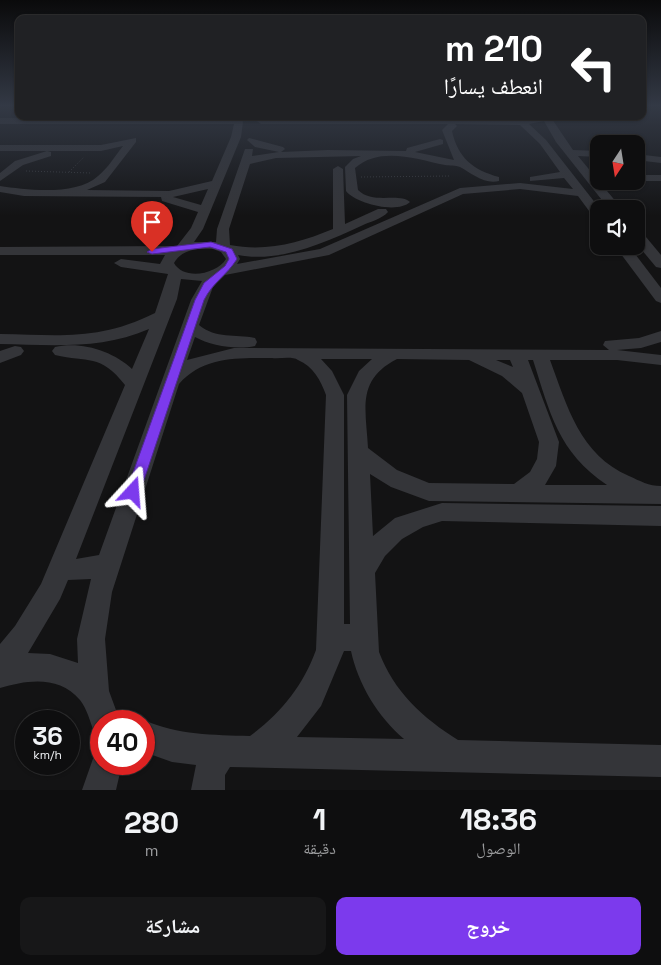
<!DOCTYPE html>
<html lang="ar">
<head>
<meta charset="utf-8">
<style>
	:root { --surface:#0e0e0f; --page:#171718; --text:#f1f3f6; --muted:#9b9c9e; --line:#2e2e2f; --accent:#7c3aed }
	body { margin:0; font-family:"Space Grotesk","Noto Naskh Arabic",sans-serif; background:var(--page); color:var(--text); direction:rtl; height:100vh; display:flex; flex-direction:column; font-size:19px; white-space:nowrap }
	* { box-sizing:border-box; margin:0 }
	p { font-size:16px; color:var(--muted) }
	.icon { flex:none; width:28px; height:28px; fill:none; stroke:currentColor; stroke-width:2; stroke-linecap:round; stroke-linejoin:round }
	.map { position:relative; height:790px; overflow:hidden; direction:ltr }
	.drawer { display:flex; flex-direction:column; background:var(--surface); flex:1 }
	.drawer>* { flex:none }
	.banner { position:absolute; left:15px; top:15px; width:631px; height:105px; border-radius:10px; box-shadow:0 1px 4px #0004,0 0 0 1px var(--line); direction:rtl; background:#202124; color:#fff; overflow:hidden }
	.needle { width:32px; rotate:192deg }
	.controls { position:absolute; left:590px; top:135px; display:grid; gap:10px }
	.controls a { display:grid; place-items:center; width:55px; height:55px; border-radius:10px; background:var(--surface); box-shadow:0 1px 4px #0004,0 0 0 1px var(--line); font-size:25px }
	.speed { position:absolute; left:15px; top:710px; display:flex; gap:10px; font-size:25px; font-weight:700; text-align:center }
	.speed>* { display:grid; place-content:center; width:65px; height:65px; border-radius:50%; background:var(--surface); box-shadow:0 1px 4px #0004,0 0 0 1px var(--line); line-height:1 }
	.speed small { font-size:12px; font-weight:400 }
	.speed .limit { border:8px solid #d22; background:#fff; color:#111 }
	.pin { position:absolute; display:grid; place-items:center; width:42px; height:42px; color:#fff; margin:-51px -21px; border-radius:50% 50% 50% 0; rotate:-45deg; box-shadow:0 0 5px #0007 }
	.pin .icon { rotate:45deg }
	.me { position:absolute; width:55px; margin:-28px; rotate:19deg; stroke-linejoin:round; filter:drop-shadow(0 0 4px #0008) }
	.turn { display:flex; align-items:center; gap:18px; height:105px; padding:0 20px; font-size:22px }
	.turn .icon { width:65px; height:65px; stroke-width:2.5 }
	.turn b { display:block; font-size:35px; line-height:42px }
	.eta { display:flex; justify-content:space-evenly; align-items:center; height:85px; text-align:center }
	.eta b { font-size:30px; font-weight:800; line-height:35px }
	.cta { display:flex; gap:10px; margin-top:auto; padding:10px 20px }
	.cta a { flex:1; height:58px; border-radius:10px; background:var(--accent); color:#fff; font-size:20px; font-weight:800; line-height:58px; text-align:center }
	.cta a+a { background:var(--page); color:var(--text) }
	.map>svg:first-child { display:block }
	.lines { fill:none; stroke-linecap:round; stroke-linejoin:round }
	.path { stroke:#3a3c40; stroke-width:1; stroke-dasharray:1 2; stroke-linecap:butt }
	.minor { fill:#343539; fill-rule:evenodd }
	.route { fill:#7c3aed; stroke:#51269a }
</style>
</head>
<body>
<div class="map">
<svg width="661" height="790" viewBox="0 0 661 790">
	<rect width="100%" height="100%" fill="#131314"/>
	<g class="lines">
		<!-- path -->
		<g class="path">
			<polyline points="26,171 91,173"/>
			<polyline points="69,172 84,157"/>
			<polyline points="361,177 451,176"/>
		</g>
		<!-- minor -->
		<g class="minor">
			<path d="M 513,116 L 521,116 L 524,119 L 558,116 L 552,119 L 573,150 L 599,151 L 599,157 L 578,156 L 622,209 L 609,209 L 556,142 L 544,121 L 529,124 L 546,140 L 600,209 L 599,220 L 595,219 L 578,196 L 520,189 L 463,194 L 329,255 L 225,275 L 213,287 L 199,325 C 216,339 235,334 255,338 L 257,342 L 255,346 C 237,350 211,346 195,337 L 187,360 L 234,348 L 609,350 L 603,345 L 605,341 L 639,338 L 661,331 L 661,342 L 641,348 L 617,350 L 661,355 L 661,365 L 617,360 L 550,360 C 567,406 580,455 629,476 C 640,481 649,486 661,486 L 661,504 L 429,501 L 391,487 L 370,474 L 373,536 L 395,518 L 442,503 L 661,506 L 661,526 L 442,521 L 423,527 L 402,539 L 385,556 L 375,573 L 379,652 C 394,692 423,718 458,740 L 661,745 L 661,777 L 230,767 L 225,775 L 225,790 L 191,790 L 196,765 L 172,762 L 144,752 L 142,721 L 144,720 C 178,735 213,735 250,736 C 281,713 303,686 316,650 L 326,395 C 321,381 313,366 298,360 C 292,356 280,359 272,358 C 239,358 203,356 179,384 L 112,592 L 105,639 L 109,691 L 120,721 L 101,721 L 101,735 L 94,732 C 90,721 87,709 80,700 C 59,675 27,680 0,688 L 0,644 L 15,626 L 41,584 L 125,385 C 100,353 88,363 55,355 L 52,351 L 55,347 C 81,341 113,351 132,369 L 149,329 C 101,350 51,345 0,344 L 0,334 C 60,335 99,341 155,313 L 168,274 L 121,267 L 114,263 L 121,259 L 160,264 L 165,255 L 0,255 L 0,247 L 177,246 L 191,228 L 198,212 L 162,201 L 161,197 L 24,196 L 0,192 L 0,186 C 27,190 77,196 98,176 C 108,168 115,156 123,146 L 101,151 L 0,151 L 0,145 L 101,145 L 136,138 L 136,142 L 105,182 L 87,190 L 169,191 L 212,181 L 231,137 L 234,124 L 0,124 L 0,118 L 241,119 L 243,122 L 241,137 L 203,229 L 194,242 L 216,242 L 217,229 L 245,149 L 253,149 L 252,156 L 279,152 L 255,147 L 247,140 L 249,138 L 283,147 L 285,149 L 281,152 L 328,150 L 406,151 L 407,148 L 440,139 L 443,140 L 443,144 L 415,152 L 454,160 L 442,130 L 448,124 L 261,124 L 257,121 L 258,119 L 514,119 ZM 455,124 L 520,125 L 540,144 L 560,172 L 530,177 L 530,181 L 564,178 L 573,189 L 520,183 L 460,188 L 320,249 L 237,264 L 240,259 L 238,255 C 280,263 324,243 361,226 C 369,222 382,219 388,212 L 386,209 L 378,209 L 345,224 L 343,169 L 338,166 L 333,169 L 333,229 C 299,243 266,252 230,245 L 229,229 L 250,164 L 276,158 L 361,156 L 353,159 L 345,167 L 346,191 C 356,204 398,214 410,202 C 399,192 373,205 358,190 L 355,168 C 380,146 416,159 445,165 C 449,166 456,165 460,167 C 471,173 485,185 499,181 L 499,177 C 473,170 458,158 452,131 L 457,126 ZM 208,189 L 201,205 L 173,197 ZM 213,249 L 221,252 L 226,259 C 217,274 184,281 174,263 C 182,249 198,248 213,249 ZM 181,279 L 202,281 L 191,300 L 99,555 L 76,559 L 177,299 ZM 321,359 L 372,359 L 359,371 L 347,395 L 350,624 L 344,624 L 344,395 L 332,371 ZM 397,359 L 469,360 L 502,376 L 522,393 L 539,442 L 537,459 L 530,472 L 514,484 L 429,483 L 397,470 L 368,448 C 366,409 356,380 397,359 ZM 496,360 L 510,360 L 513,367 ZM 528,360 L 533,360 C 550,413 558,452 607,485 L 545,485 L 556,466 L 559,442 ZM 91,579 L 77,639 L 78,663 L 50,654 L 28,653 L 60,599 L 68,580 ZM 344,651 L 351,651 C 358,684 378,717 404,739 L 297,737 L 321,706 Z"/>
			<polygon points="47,151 51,152 51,156 23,165 0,181 0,173 15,161"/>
			<polygon points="636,154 661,157 661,163 636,160"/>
			<rect x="636" y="175" width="25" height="6"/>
			<polygon points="636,230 641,231 661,255 661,268 656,267 636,243"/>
			<polygon points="615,246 629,246 661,288 661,303 656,301"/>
			<polygon points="15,346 21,347 24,351 21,355 0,363 0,351"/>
			<polygon points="101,750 101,764 122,764 116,790 82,790 95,753"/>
		</g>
	</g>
	<!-- sky -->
	<linearGradient id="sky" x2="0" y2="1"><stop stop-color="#0a0a0b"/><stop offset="0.49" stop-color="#333945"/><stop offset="1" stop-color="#333945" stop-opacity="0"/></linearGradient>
	<rect width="661" height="216" fill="url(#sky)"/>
	<!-- route -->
	<path class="route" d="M 211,242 L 232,249 L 237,259 C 227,275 213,282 204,300 L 140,492 L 133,497 L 126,492 L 195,300 L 204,283 L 225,266 L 229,259 L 226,252 L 210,247 L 152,254 L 147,252 L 152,249 Z"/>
</svg>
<div class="controls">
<a><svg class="needle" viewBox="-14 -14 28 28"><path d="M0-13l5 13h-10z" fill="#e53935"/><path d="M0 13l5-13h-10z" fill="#9b9c9e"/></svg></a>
<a><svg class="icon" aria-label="sound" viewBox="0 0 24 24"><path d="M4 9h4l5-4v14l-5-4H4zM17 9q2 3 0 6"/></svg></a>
</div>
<div class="speed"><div>36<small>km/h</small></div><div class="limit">40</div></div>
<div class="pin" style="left:152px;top:252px;background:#d93025"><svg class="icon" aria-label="arrive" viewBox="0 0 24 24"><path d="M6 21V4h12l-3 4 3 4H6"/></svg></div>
<svg class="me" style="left:133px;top:492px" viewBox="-20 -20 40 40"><path d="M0-17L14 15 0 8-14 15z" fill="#7c3aed" stroke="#fff" stroke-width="4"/></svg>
<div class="banner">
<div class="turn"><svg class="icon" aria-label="left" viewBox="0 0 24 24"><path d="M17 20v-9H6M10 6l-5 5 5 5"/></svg><div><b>210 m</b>انعطف يسارًا</div></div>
</div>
</div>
<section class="drawer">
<div class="eta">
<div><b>18:36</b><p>الوصول</p></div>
<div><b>1</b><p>دقيقة</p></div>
<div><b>280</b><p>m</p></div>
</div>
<div class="cta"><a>خروج</a><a>مشاركة</a></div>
</section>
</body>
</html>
